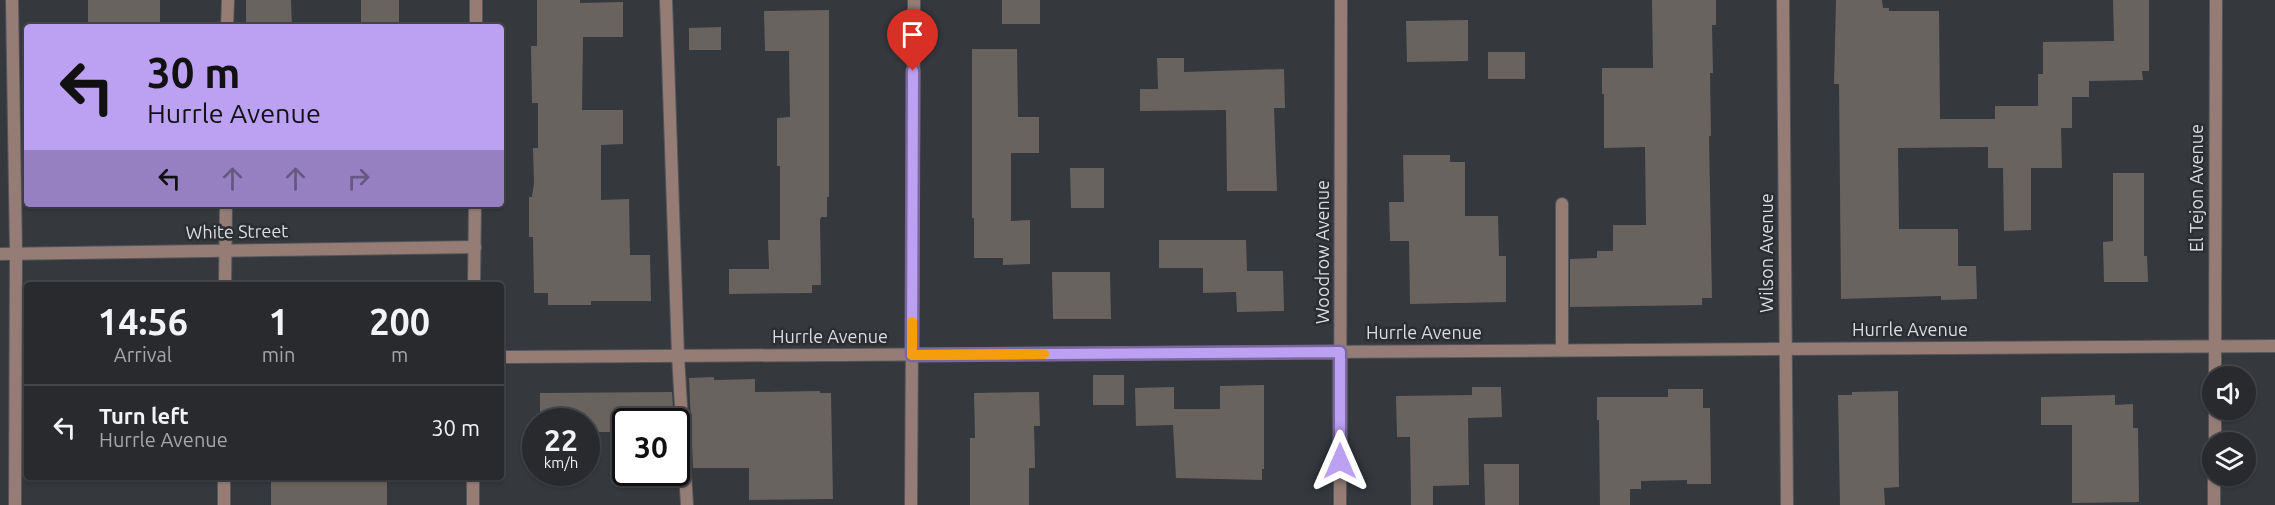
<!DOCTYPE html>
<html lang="en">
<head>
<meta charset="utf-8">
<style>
	:root { --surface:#282a2e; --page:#303236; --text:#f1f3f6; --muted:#a5a7aa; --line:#44464a }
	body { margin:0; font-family:Ubuntu,sans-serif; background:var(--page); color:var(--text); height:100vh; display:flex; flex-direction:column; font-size:22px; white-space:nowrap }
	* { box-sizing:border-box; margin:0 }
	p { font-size:20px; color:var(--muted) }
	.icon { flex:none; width:33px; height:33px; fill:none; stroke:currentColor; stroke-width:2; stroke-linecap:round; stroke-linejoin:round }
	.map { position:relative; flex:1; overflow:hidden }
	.side { position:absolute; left:24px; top:282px; width:480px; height:198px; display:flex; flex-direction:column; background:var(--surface); border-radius:6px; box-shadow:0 2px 4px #0004,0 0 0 2px var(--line) }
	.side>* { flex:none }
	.hud { position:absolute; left:24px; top:24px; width:480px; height:183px; border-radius:6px; box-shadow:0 2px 4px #0004,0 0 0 2px var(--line); background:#bca0f2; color:#111; overflow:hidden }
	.tools { position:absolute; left:2202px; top:366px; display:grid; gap:12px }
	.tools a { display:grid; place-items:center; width:54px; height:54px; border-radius:50%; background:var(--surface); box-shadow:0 2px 4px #0004,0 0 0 2px var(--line); font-size:30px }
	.speed { position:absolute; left:522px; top:408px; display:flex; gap:12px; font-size:30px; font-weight:700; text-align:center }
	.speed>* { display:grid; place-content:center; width:78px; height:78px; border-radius:50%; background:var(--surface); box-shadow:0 2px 4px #0004,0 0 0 2px var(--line); line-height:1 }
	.speed small { font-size:15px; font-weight:400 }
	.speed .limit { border:3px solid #111; border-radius:9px; background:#fff; color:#111 }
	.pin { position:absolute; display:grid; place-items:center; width:51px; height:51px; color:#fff; margin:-62px -26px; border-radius:50% 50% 50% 0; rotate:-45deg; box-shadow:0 0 6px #0007 }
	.pin .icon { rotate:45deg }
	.me { position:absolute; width:66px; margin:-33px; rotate:0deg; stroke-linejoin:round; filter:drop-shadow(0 0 4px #0008) }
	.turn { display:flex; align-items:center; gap:21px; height:126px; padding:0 24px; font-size:27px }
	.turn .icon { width:78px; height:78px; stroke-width:2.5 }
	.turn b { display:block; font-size:42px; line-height:51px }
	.lanes { display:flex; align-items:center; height:57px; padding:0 24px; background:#0003; justify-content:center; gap:30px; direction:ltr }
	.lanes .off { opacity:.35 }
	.eta { display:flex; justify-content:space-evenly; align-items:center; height:102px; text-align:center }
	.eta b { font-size:36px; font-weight:700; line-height:42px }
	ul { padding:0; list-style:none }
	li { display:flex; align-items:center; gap:18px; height:84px; padding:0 24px; border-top:2px solid var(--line) }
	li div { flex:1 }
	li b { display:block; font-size:22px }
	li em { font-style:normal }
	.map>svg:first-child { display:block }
	.building { fill:#69635f }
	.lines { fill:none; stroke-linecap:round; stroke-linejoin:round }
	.service-casing { stroke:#53565a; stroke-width:14 }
	.minor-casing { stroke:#53565a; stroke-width:14 }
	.tertiary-casing { stroke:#53565a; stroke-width:14 }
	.service { stroke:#957d76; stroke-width:12 }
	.minor { stroke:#957d76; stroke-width:12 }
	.tertiary { stroke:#957d76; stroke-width:12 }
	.route-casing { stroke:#7a689d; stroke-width:15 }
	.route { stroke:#bca0f2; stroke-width:10 }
	.slow { stroke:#f59e0b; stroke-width:10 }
	.labels { text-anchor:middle; stroke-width:5; stroke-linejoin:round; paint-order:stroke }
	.street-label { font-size:18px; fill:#dcdde0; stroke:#2b2e32 }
</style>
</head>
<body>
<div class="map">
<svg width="2275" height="505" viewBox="0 0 2275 505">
	<rect width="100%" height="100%" fill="#35383d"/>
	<!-- building -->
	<g class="building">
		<polygon points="88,0 160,0 160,23 88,24"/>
		<polygon points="246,0 291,0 292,27 246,27"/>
		<polygon points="361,0 399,0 399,26 361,27"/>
		<polygon points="537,0 580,0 580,3 623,2 623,37 583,37 582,110 623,110 623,144 601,145 601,200 629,199 630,255 650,255 651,301 591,301 591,305 548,305 548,293 534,293 533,237 529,237 529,197 532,197 534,183 533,148 538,148 538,103 532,103 531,46 537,46"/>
		<rect x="1002" y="0" width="38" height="24"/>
		<polygon points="1652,0 1716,0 1716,25 1712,25 1713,73 1710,73 1711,136 1709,136 1712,298 1702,298 1702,305 1570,307 1570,259 1597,258 1597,251 1613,251 1613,225 1646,225 1645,147 1604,148 1604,94 1602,94 1602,68 1653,68"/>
		<polygon points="1836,0 1882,0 1883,8 1889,8 1889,11 1939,11 1940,119 1995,119 1995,106 2038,106 2038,74 2043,74 2043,42 2114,41 2113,0 2149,0 2149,71 2142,71 2143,80 2089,81 2089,97 2072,97 2072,128 2061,128 2062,168 2031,168 2031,230 2004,231 2003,168 1988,168 1988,147 1898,148 1899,229 1958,229 1958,266 1976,266 1977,299 1941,300 1941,296 1841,299 1839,84 1834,84"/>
		<polygon points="829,10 829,197 827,197 827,217 821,217 820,220 821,285 812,285 812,293 729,294 729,269 769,269 768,240 780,240 780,166 777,166 777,118 790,117 789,51 765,51 764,11"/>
		<polygon points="1468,20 1468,61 1407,62 1406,21"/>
		<polygon points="721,27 721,50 689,50 689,28"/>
		<polygon points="972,49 1017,49 1018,117 1039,117 1039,153 1011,153 1011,221 1030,220 1030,264 1003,265 1003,258 974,258 974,218 972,218"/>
		<rect x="1488" y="52" width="37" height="27"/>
		<polygon points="1157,58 1184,58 1184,72 1284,69 1285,108 1274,108 1277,191 1227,191 1226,110 1140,111 1140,89 1158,89"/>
		<polygon points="1403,155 1450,155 1450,162 1465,162 1465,216 1498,216 1499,256 1506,256 1506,302 1410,304 1409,241 1390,241 1389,202 1404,202"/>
		<polygon points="1070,168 1104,168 1104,208 1071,208"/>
		<polygon points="2113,173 2144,173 2144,256 2147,256 2148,282 2104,282 2103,242 2113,241"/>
		<polygon points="1159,240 1246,240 1247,271 1283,271 1284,311 1237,312 1236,292 1203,293 1203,268 1159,268"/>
		<polygon points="1052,272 1110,272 1111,319 1053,319"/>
		<rect x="1093" y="375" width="31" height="30"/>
		<polygon points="714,377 714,380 755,379 755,392 820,391 820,393 831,393 833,499 749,500 749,468 693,468 689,378"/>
		<polygon points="1264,385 1264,469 1262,469 1262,480 1176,478 1173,425 1136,426 1135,388 1174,387 1174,409 1220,409 1220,386"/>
		<polygon points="1472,387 1501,387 1502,417 1468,418 1469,485 1433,486 1433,505 1411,505 1410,437 1397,437 1396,396 1472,395"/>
		<polygon points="1668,389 1703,389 1703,408 1710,408 1711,484 1687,484 1687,480 1641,481 1641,489 1630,489 1630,505 1600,505 1599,420 1597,420 1597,397 1668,397"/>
		<polygon points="1898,391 1899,487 1884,488 1885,505 1840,505 1838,395 1852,395 1852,392"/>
		<polygon points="672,392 674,422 626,422 626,432 586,432 586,422 540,422 540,393"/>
		<polygon points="1039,392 1040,426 1034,426 1035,468 1029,468 1029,505 970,505 970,438 975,438 974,393"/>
		<polygon points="2115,395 2115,405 2133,404 2133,428 2138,428 2139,502 2072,503 2072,425 2041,425 2041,397"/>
		<polygon points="1484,464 1519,464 1519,505 1485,505"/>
		<rect x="271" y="477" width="116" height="28"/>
	</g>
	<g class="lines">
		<defs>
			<g id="service">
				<polyline points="666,0 678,356 687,505"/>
				<polyline points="227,27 228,0"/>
				<polyline points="1562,204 1562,350"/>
				<polyline points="225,285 226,204"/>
				<polyline points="224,505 224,477"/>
			</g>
			<g id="minor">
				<polyline points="1783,0 1787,505"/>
				<polyline points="476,27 476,0"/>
				<polyline points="0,254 475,247"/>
				<polyline points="474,285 475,204"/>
				<polyline points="501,357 2275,346"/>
				<polyline points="2215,376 2216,0"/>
				<polyline points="2215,442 2215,410"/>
				<polyline points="473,505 473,477"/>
				<polyline points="911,505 914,0"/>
				<polyline points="1340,505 1341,0"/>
				<polyline points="2214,505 2214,476"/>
			</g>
			<polyline id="tertiary" points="12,0 16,253 15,505"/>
		</defs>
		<!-- service casing -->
		<use href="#service" class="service-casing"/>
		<!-- minor casing -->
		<use href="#minor" class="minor-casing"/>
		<!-- tertiary casing -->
		<use href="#tertiary" class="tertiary-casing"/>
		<!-- service -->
		<use href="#service" class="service"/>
		<!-- minor -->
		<use href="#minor" class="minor"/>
		<!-- tertiary -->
		<use href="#tertiary" class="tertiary"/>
	</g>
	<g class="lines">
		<defs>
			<polyline id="route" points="913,71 912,355 1340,352 1340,461"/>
		</defs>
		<!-- route casing -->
		<use href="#route" class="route-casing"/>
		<!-- route -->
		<use href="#route" class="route"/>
		<!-- slow -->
		<polyline class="slow" points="912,322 912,355 1044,354"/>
	</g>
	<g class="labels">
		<!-- street labels -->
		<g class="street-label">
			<text transform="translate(2197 188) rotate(-90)" y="6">El Tejon Avenue</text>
			<text transform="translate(237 232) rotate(-1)" y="6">White Street</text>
			<text transform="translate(1323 252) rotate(-90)" y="6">Woodrow Avenue</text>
			<text transform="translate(1767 253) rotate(-90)" y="6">Wilson Avenue</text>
			<text x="1910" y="336">Hurrle Avenue</text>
			<text x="1424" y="339">Hurrle Avenue</text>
			<text x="830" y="343">Hurrle Avenue</text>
		</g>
	</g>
</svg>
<div class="tools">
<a><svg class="icon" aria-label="sound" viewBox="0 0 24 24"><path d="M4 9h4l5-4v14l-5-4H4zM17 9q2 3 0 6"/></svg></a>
<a><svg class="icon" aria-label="layers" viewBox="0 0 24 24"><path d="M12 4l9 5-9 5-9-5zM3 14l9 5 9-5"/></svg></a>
</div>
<div class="speed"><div>22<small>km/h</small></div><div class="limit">30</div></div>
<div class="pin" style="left:913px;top:71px;background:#d93025"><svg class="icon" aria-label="arrive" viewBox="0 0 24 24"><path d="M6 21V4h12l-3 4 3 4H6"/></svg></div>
<svg class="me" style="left:1340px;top:461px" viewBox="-20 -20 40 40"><path d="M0-17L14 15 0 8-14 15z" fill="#bca0f2" stroke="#fff" stroke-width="4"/></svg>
<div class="hud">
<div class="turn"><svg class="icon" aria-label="left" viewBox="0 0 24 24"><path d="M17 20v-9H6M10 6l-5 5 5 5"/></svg><div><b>30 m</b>Hurrle Avenue</div></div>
<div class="lanes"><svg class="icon" aria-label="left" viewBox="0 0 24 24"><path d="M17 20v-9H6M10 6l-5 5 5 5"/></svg><svg class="icon off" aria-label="ahead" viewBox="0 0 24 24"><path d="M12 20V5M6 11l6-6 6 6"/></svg><svg class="icon off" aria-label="ahead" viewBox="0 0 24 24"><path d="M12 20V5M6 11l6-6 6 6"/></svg><svg class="icon off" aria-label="right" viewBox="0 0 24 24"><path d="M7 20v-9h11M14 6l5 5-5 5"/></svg></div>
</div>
<section class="side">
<div class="eta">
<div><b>14:56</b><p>Arrival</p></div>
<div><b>1</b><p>min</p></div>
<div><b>200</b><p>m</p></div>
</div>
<ul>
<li><svg class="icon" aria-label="left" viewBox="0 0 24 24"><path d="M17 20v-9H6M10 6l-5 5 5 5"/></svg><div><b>Turn left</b><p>Hurrle Avenue</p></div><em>30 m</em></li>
</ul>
</section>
</div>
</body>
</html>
